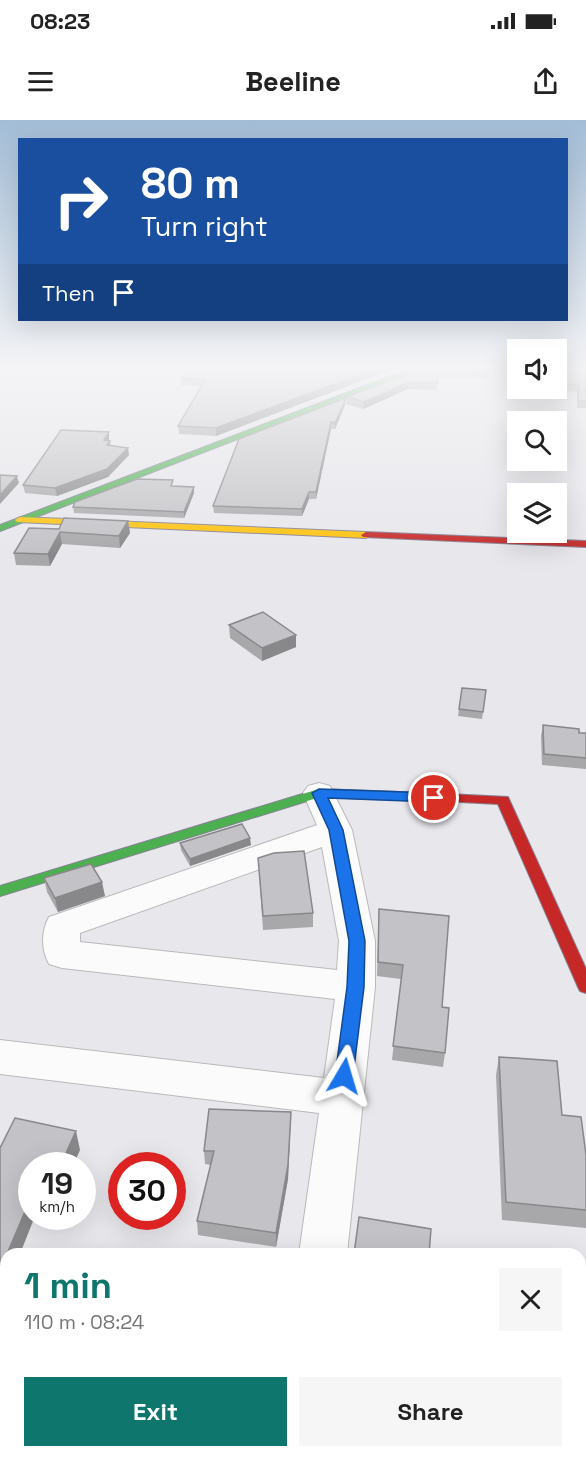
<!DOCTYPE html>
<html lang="en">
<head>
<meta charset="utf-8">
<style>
	:root { --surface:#fff; --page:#f6f6f6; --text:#222; --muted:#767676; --accent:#0f766e }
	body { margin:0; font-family:"Space Grotesk",sans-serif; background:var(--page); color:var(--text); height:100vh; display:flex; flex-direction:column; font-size:22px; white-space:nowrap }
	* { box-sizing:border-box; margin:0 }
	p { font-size:20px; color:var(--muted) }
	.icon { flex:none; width:33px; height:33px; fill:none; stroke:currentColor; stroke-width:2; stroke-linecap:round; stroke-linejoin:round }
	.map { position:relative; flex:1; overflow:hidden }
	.panel { position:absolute; left:0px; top:1128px; width:586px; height:210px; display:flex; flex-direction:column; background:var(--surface); border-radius:18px 18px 0 0; box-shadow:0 6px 24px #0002 }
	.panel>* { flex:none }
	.top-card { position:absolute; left:18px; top:18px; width:550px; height:183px; border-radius:0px; box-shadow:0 6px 24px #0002; background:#1a4fa0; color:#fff; overflow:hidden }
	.fabs { position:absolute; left:507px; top:219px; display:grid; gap:12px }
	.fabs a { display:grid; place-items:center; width:60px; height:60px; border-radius:0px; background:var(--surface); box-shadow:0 6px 24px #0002; font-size:30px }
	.speed { position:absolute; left:18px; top:1032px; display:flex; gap:12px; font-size:30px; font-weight:700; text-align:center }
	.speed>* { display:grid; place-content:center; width:78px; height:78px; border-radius:50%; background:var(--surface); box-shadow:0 6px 24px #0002; line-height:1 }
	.speed small { font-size:15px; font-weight:400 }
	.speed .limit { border:9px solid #d22; background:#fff; color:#111 }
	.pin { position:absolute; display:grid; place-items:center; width:51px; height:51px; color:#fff; margin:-26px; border:3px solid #fff; border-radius:50%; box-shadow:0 2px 6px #0007 }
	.me { position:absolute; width:66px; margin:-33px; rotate:7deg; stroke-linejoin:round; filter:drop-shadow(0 0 4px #0008) }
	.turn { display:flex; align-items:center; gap:21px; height:126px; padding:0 24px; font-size:27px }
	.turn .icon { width:78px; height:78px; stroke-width:2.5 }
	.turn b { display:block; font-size:42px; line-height:51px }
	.then { display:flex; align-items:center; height:57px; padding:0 24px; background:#0003; gap:12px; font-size:22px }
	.round { display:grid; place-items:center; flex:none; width:63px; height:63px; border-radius:0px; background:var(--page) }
	.overview { display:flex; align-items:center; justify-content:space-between; height:102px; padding:0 24px }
	h1 { font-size:36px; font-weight:800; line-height:45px; color:var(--accent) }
	.cta { display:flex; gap:12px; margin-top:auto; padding:12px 24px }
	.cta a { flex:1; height:69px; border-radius:0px; background:var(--accent); color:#fff; font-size:24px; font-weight:800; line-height:69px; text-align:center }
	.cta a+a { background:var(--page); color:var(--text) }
	.status { display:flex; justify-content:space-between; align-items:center; height:42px; padding:0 30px; background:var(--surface); direction:ltr }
	.status svg { height:16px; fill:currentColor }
	header { display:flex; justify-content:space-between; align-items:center; height:78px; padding:0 24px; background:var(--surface); font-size:27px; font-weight:800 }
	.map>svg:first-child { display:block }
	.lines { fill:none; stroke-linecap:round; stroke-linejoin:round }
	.street-casing { stroke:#bababc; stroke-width:2 }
	.fast-casing { stroke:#878194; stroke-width:2 }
	.slow-casing { stroke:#878194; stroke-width:2 }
	.jam-casing { stroke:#878194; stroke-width:2 }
	.street { fill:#fbfbfc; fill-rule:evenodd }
	.fast { fill:#4caf50; fill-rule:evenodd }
	.slow { fill:#ffc107; fill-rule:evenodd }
	.jam { fill:#c62828; fill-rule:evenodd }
	.wall { fill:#a8a8ab }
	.shaded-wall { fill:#88888b }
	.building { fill:#c3c3c7; stroke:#88888b; stroke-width:1.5 }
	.route { fill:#1a73e8; stroke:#114b97; stroke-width:1.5 }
</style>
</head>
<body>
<div class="status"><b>08:23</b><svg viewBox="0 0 49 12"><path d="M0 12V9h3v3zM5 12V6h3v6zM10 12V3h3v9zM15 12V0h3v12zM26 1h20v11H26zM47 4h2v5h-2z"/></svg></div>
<header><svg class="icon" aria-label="menu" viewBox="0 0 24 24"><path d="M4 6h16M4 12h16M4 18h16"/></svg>Beeline<svg class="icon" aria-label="share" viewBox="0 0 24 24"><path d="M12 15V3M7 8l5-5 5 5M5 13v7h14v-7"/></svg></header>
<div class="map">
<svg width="586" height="1338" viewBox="0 0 586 1338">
	<rect width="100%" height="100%" fill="#e7e7ec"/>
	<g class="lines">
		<defs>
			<g id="street">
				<path d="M 319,663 L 330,666 L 352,710 L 375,821 L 375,867 L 347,1134 L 299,1134 L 319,993 L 0,954 L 0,920 L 324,958 L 335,879 L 62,848 L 49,844 C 41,830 41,811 49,797 L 317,705 L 303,673 L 308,666 ZM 322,727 L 339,821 L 337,850 L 80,822 L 80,813 Z"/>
				<polygon points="273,1332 327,1332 326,1338 272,1338"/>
			</g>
			<g id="fast">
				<polygon points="409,249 419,249 0,411 0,405"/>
				<polygon points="319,669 427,673 434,677 427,681 320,677 0,776 0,766"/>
			</g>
			<polygon id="slow" points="20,397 366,412 371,415 366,418 17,402 15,400"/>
			<g id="jam">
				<polygon points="366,412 586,421 586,427 363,417 361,415"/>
				<polygon points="427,673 508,677 586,849 586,873 580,871 578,867 498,684 422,680 420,677 422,674"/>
			</g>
		</defs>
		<!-- street casing -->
		<use href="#street" class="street-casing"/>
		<!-- fast casing -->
		<use href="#fast" class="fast-casing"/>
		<!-- slow casing -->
		<use href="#slow" class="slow-casing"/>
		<!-- jam casing -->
		<use href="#jam" class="jam-casing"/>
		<!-- street -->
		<use href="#street" class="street"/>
		<!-- fast -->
		<use href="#fast" class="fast"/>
		<!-- slow -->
		<use href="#slow" class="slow"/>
		<!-- jam -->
		<use href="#jam" class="jam"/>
	</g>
	<!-- wall -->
	<g class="wall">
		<polygon points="393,249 216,316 179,314 178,306 201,266 181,265 181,258"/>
		<polygon points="420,249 490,249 489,258 438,257 437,270 408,269 363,289 346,284 347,277"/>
		<polygon points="556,249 586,249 586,288 577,288 577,272 562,271 558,251 556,251"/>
		<polygon points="345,285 335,309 331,309 316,379 309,379 302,396 214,393 213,386"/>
		<polygon points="109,312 109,320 110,321 111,326 129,335 108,357 57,376 25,373 23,365"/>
		<polygon points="174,366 194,373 184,398 74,393 73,387"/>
		<polygon points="128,401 130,413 120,428 62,424 50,446 16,445 14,433 59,409"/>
		<polygon points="229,505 296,527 262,541 230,518"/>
		<polygon points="462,568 486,570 482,599 458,596"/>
		<polygon points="543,605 579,613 586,613 586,649 542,645 541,616"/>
		<polygon points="180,723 251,725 190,746 181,730"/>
		<polygon points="258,738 313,793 313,807 263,810"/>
		<polygon points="44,758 105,776 58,792 47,772"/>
		<polygon points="379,789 442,887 445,933 443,947 392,940 401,859 377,856"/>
		<polygon points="499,937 562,995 586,1035 586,1108 502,1100 496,955"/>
		<polygon points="291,992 288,1059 276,1127 198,1115 197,1101 211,1045 205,1044 204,1031"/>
	</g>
	<!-- shaded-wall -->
	<g class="shaded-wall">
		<polygon points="375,249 393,249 216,316 216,308"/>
		<polygon points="409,262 408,269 363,289 364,282"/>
		<polygon points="346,278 345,285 335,309 335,303"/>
		<polygon points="331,302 331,309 316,379 316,372"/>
		<polygon points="109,312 109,319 104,328 104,320"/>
		<polygon points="128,328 129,335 108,357 57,376 55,368"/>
		<polygon points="17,356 19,363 0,384 0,375"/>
		<polygon points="194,367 194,373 184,398 184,392"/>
		<polygon points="309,372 309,379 302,396 302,389"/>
		<polygon points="128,401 130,413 120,428 119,416"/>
		<polygon points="60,412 62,424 50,446 48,434"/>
		<polygon points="296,515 296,527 262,541 262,528"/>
		<polygon points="250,718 251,725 190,746 190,739"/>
		<polygon points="102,762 105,776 58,792 55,778"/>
		<polygon points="291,992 288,1059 276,1127 276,1113"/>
		<polygon points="76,1011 80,1030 73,1046 60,1046"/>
		<polygon points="32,1075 32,1096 35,1096 20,1134 7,1134"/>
		<polygon points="6,1137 6,1168 0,1183 0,1151"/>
		<polygon points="0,1284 2,1289 0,1297"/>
		<polygon points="193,1332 198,1332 196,1338 192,1338"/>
	</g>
	<!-- building -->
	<g class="building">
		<polygon points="188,249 375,249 216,308 178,306 205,260 181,258"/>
		<polygon points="420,249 490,249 490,251 438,250 437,263 409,262 364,282 347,277"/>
		<polygon points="560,249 586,249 586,281 578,281 579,265 563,264"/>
		<polygon points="346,278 335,303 331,302 316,372 309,372 302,389 213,386 239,319"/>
		<polygon points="61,310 109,312 104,320 110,321 107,325 128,328 107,349 55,368 23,365"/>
		<polygon points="0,355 17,356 0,375"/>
		<polygon points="137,359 173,360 171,366 194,367 184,392 73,387 75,382"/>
		<polygon points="64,398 128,401 119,416 60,412 48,434 14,433 29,408 59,409"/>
		<polygon points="263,492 296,515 262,528 229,505"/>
		<polygon points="462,568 486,570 483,592 459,589"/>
		<polygon points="543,605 579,609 579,613 586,613 586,638 544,634"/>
		<polygon points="242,704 250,718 190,739 180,723"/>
		<polygon points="304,731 313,793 263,796 258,738 274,733"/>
		<polygon points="91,744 102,762 55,778 44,758"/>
		<polygon points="379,789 449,796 442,887 449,888 445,933 393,926 403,845 378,842"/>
		<polygon points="499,937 557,941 562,995 581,997 586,1035 586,1090 506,1082"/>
		<polygon points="209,989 291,992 288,1045 276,1113 197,1101 214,1031 204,1031"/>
		<polygon points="15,998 76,1011 60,1046 32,1046 32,1075 7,1134 6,1134 6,1137 0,1151 0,1028"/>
		<polygon points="359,1097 431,1109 429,1134 354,1134"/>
		<polygon points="112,1332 193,1332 192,1338 111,1338"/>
	</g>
	<!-- sky -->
	<linearGradient id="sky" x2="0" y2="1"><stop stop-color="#a3bdd7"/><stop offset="0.57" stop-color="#f4f4f6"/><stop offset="1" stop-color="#f4f4f6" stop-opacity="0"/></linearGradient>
	<rect width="586" height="436" fill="url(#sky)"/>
	<!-- route -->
	<polygon class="route" points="319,669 434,673 441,678 434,682 328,678 343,710 365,821 364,867 353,956 350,962 344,964 338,962 335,956 347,867 349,821 329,710 312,673"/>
</svg>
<div class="fabs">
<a><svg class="icon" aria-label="sound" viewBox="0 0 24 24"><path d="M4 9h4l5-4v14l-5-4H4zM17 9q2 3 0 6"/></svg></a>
<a><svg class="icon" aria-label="search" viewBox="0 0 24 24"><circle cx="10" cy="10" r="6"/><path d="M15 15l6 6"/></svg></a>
<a><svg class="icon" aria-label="layers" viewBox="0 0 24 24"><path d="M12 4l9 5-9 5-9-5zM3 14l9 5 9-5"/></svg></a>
</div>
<div class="speed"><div>19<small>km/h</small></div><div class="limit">30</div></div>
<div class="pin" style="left:434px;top:678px;background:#d93025"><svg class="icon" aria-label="arrive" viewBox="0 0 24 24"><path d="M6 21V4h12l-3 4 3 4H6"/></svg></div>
<svg class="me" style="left:344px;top:956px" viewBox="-20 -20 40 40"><path d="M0-17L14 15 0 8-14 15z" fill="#1a73e8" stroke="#fff" stroke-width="4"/></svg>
<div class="top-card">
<div class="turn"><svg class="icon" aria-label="right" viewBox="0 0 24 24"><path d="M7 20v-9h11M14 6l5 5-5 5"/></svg><div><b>80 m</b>Turn right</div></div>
<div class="then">Then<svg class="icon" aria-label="arrive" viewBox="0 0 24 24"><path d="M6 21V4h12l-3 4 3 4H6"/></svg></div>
</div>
<section class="panel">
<div class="overview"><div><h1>1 min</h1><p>110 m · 08:24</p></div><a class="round"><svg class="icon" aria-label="close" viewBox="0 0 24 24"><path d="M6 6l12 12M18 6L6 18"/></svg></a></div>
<div class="cta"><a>Exit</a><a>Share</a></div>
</section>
</div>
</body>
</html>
